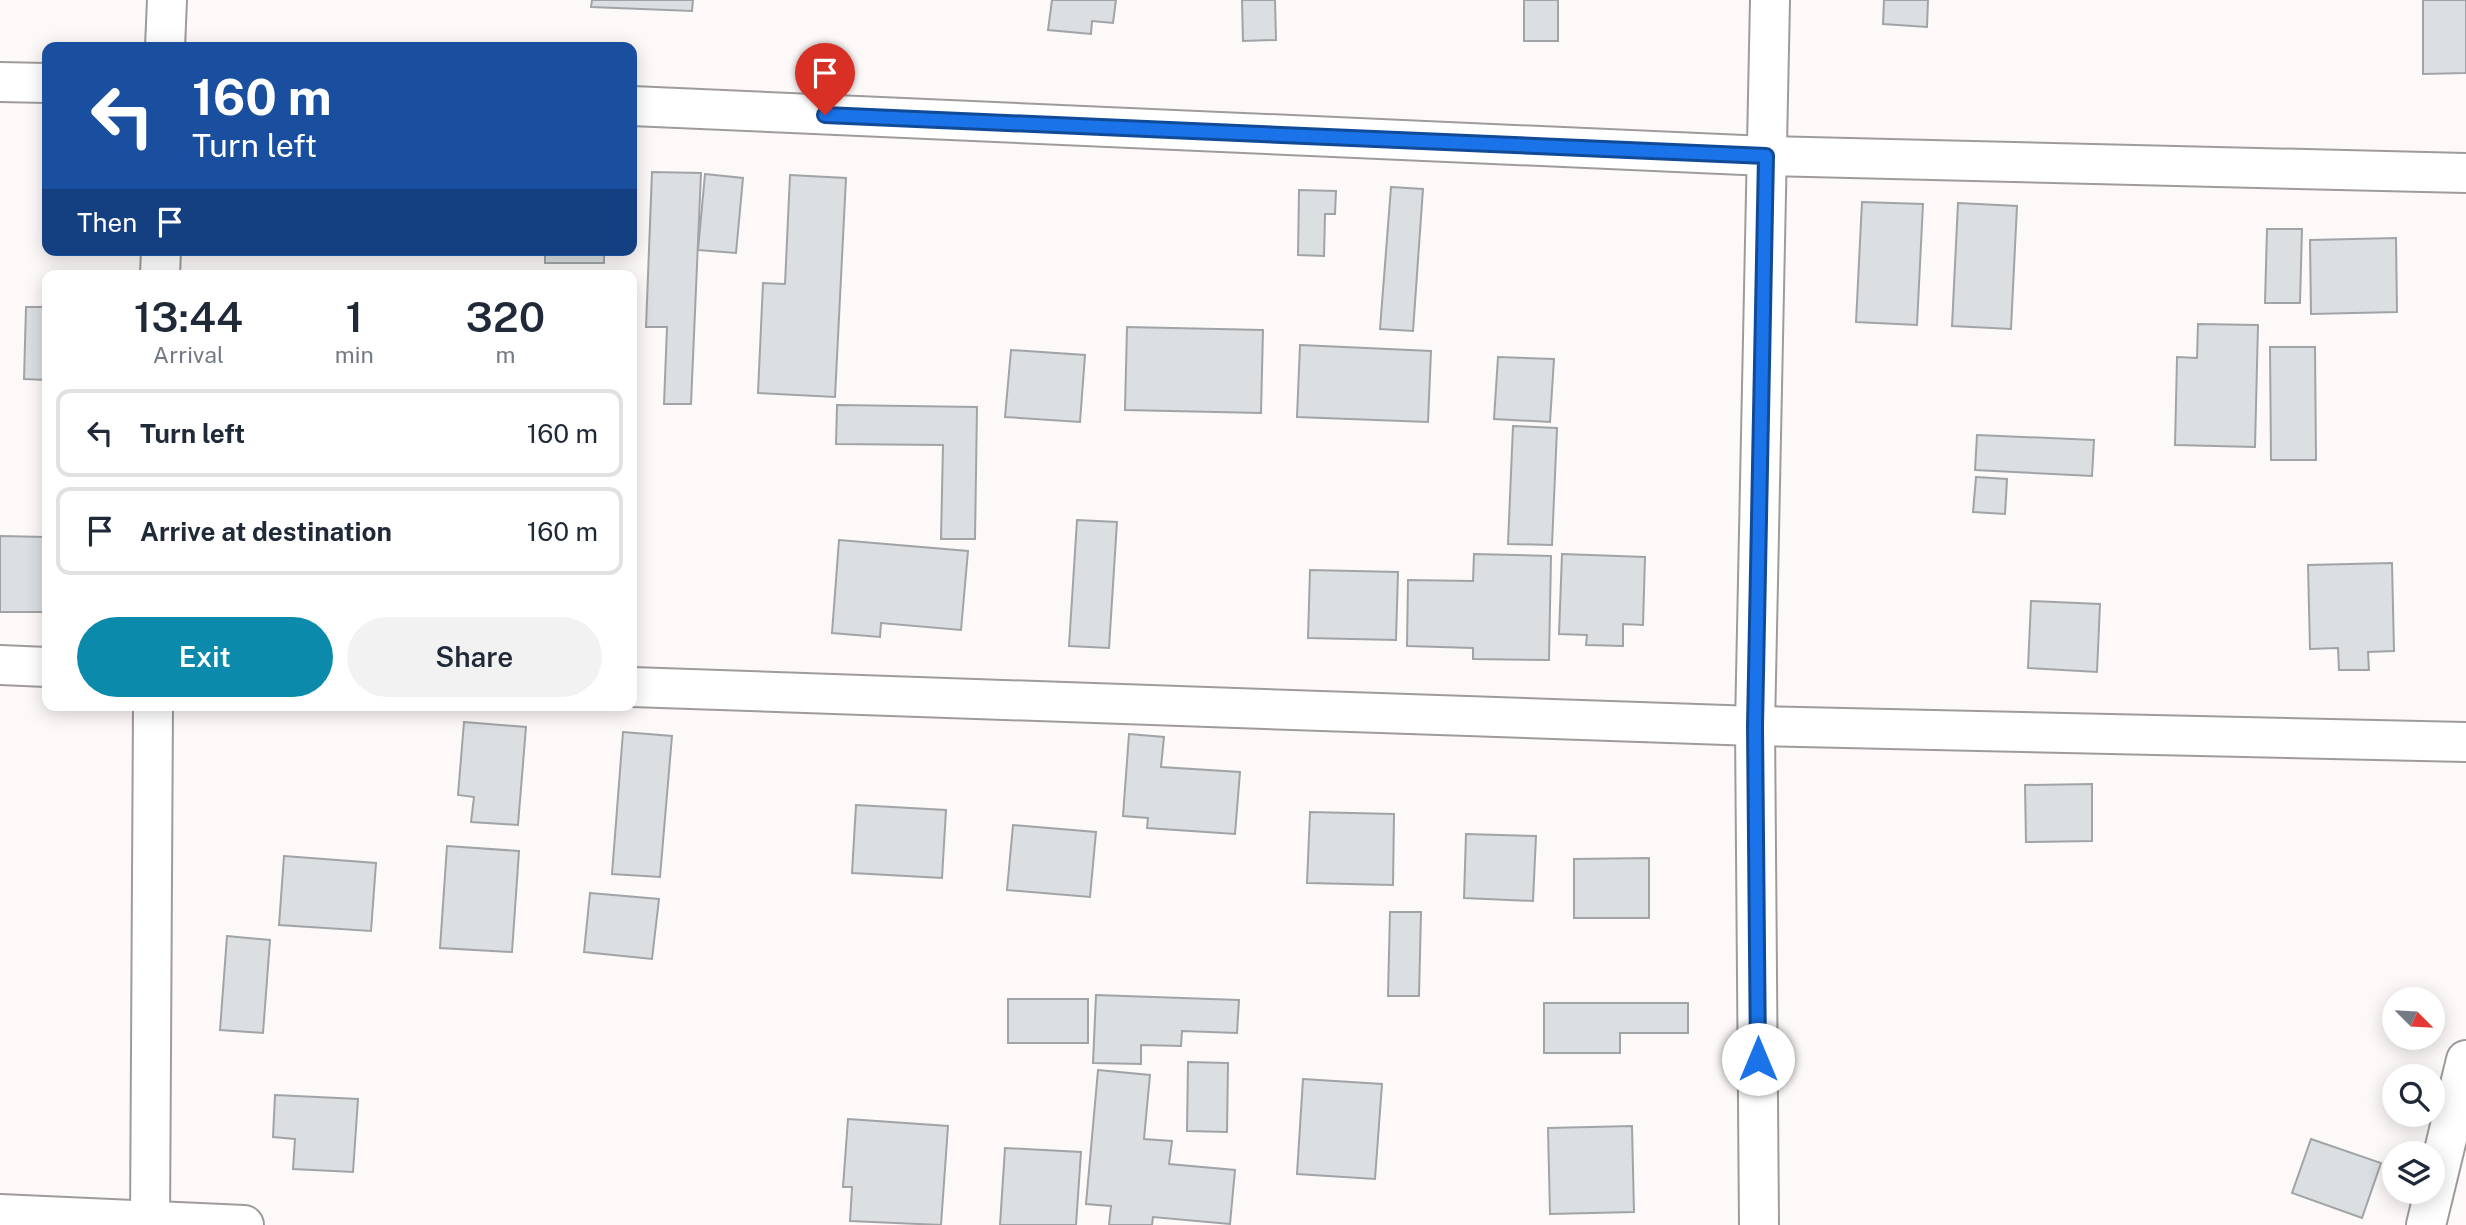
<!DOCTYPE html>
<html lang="en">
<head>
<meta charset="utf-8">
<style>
	:root { --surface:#fff; --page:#f2f2f3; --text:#1f2937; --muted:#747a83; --line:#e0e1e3; --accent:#0c8aac }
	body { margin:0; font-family:"Public Sans",sans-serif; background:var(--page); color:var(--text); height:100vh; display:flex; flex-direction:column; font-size:26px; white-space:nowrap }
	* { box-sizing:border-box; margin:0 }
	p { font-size:23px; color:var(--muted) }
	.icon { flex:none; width:38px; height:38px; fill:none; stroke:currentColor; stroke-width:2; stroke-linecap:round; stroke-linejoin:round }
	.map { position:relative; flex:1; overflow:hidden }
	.side { position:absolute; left:42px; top:270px; width:595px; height:441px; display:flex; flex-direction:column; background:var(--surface); border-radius:14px; box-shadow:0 4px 18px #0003 }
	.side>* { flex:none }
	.hud { position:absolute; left:42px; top:42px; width:595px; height:214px; border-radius:14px; box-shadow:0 4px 18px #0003; background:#1a4fa0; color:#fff; overflow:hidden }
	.needle { width:46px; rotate:114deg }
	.fabs { position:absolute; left:2382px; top:987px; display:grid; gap:14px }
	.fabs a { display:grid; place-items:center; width:63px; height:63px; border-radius:50%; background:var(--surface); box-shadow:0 4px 18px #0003; font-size:35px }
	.pin { position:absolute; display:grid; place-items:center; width:60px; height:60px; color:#fff; margin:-72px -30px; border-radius:50% 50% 50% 0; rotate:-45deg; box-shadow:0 0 7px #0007 }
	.pin .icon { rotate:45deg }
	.me { position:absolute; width:77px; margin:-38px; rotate:0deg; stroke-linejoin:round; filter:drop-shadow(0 0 5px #0008) }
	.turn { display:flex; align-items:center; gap:24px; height:147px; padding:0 35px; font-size:32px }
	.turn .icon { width:91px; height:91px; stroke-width:2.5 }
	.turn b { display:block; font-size:49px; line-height:60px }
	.then { display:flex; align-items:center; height:66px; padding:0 35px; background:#0003; gap:14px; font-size:26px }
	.eta { display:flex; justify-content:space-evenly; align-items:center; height:119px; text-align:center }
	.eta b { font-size:42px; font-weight:600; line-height:49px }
	.action { display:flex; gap:14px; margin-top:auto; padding:14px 35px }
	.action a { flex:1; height:80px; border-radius:42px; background:var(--accent); color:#fff; font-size:28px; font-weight:600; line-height:80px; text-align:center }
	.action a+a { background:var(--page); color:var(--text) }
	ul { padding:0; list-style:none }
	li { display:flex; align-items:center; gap:21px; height:88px; margin:0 14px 10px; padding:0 21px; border:4px solid var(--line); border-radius:14px }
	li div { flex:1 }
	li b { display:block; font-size:26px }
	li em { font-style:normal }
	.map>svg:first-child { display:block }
	.building { fill:#dbdfe1; stroke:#a1a4a6; stroke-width:2 }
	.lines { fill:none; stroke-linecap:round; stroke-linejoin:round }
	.minor-casing { stroke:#9f9b9b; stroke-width:42 }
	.minor { stroke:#fff; stroke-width:38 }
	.route-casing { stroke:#114b97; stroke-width:18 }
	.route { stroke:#1a73e8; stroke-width:12 }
</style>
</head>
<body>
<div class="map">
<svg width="2466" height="1225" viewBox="0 0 2466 1225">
	<rect width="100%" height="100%" fill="#fdf9f9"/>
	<!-- building -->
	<g class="building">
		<polygon points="592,0 693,0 692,11 591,7"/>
		<polygon points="1052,0 1116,0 1113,23 1092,21 1091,34 1048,30"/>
		<polygon points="1242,0 1275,0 1276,40 1243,41"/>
		<rect x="1524" y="0" width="34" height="41"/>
		<polygon points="1884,0 1928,0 1927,27 1883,24"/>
		<polygon points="2423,0 2466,0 2466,73 2423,74"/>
		<polygon points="652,172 701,173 691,404 664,404 667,327 646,327"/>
		<polygon points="705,174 743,178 736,253 698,250"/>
		<polygon points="790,175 846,178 835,397 758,393 763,283 785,284"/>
		<polygon points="1391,187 1423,189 1413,331 1380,329"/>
		<polygon points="1299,190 1336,191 1335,214 1325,214 1324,256 1298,255"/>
		<polygon points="1862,202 1923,204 1917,325 1856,322"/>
		<polygon points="1958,203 2017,206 2011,329 1952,326"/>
		<polygon points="2267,229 2302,229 2300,303 2265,303"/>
		<polygon points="2396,238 2397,312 2311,314 2310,240"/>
		<rect x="545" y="250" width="59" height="13"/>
		<polygon points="26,307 47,307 47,380 24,379"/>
		<polygon points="2198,324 2258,325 2255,447 2175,445 2177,357 2197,358"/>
		<polygon points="1127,327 1263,330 1261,413 1125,410"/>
		<polygon points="1300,345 1431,351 1428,422 1297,417"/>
		<polygon points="2270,347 2315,347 2316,460 2271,460"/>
		<polygon points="1011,350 1085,355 1080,422 1005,417"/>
		<polygon points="1498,357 1554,359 1550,422 1494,419"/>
		<polygon points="837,405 977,407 975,539 941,539 943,445 836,444"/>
		<polygon points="1513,426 1557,428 1552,545 1508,544"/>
		<polygon points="1977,435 2094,440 2092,476 1975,470"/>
		<polygon points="1976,477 2007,479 2005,514 1973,512"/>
		<polygon points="1077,520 1117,522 1109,648 1069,646"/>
		<polygon points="0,536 47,537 47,612 0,612"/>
		<polygon points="839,540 968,551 961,630 881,623 880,637 832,633"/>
		<polygon points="1474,554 1551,556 1549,660 1473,659 1473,648 1407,646 1408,580 1473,581"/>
		<polygon points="1562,554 1645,557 1643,625 1623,624 1623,646 1586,645 1587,635 1559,634"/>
		<polygon points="2392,563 2394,651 2368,652 2369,670 2339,670 2338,648 2310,649 2308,565"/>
		<polygon points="1310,570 1398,572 1396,640 1308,638"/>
		<polygon points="2031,601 2100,604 2097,672 2028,668"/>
		<polygon points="464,722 526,727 518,825 471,822 474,797 458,795"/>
		<polygon points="623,732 672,736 660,877 612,874"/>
		<polygon points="1129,734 1164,737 1161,767 1240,772 1235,834 1147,828 1148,818 1123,816"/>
		<polygon points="2092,784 2092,841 2026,842 2025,785"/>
		<polygon points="856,805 946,810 942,878 852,873"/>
		<polygon points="1310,812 1394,814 1393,885 1307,883"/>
		<polygon points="1013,825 1096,832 1090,897 1007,890"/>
		<polygon points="1466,834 1536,836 1533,901 1464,898"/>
		<polygon points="447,846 519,851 512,952 440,948"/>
		<polygon points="284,856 376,863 371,931 279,925"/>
		<polygon points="1649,858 1649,918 1574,918 1574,859"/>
		<polygon points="590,893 659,899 652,959 584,952"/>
		<polygon points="1390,912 1421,912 1419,996 1388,996"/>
		<polygon points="227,936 270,940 263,1033 220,1030"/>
		<polygon points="1096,995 1239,1000 1237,1033 1182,1031 1181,1046 1141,1045 1141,1064 1093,1063"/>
		<rect x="1008" y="999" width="80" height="44"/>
		<polygon points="1544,1003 1688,1003 1688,1033 1620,1033 1620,1053 1544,1053"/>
		<polygon points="1188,1062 1228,1063 1227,1132 1187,1131"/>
		<polygon points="1098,1070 1150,1075 1144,1139 1172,1141 1169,1164 1235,1170 1230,1224 1153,1217 1152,1225 1109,1225 1111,1206 1086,1204"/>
		<polygon points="1303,1079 1382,1084 1375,1179 1297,1174"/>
		<polygon points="275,1095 358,1099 353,1172 293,1169 295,1139 273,1137"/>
		<polygon points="848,1119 948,1126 941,1225 850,1221 852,1187 843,1187"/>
		<polygon points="1632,1126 1634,1212 1550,1214 1548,1128"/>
		<polygon points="2311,1139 2381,1163 2362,1218 2292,1193"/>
		<polygon points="1005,1148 1081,1152 1076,1225 1000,1225"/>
	</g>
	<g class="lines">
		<defs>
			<g id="minor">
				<polyline points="165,47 167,0"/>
				<polyline points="0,82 47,83"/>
				<polyline points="632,106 1766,156 2466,173"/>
				<polyline points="160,275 161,250"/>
				<polyline points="0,665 47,667"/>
				<polyline points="632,687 1755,726 2466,742"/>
				<polyline points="0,1214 244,1225"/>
				<polyline points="150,1225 153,705"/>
				<polyline points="1759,1225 1755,726 1770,0"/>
				<polyline points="2426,1225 2466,1060"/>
			</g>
		</defs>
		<!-- minor casing -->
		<use href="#minor" class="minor-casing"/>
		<!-- minor -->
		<use href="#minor" class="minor"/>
	</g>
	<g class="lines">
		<defs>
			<polyline id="route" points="825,115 1766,156 1755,726 1758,1059"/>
		</defs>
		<!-- route casing -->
		<use href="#route" class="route-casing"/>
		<!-- route -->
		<use href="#route" class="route"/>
	</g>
</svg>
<div class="fabs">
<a><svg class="needle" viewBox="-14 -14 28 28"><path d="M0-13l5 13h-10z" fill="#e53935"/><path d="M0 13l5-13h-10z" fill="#747a83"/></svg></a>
<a><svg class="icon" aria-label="search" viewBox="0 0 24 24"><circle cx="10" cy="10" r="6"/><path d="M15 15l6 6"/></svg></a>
<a><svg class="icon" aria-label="layers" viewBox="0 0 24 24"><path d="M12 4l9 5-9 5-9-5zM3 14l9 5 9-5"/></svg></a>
</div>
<div class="pin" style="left:825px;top:115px;background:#d93025"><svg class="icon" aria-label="arrive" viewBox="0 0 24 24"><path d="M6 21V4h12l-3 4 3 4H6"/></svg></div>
<svg class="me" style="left:1758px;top:1059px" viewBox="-20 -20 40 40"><circle r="19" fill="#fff"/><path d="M0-13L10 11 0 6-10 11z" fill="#1a73e8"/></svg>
<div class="hud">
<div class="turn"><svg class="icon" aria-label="left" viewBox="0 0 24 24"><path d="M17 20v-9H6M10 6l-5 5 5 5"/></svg><div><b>160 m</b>Turn left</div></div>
<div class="then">Then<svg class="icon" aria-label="arrive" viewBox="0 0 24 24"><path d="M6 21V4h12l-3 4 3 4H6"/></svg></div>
</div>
<section class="side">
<div class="eta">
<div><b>13:44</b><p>Arrival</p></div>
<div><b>1</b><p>min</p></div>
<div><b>320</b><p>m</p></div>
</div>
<ul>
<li><svg class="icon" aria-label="left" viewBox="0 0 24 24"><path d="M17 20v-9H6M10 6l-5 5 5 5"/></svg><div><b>Turn left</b></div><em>160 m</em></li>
<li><svg class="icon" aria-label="arrive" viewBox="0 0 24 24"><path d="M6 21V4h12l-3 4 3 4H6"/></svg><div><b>Arrive at destination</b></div><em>160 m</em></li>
</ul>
<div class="action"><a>Exit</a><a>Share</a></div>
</section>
</div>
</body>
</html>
